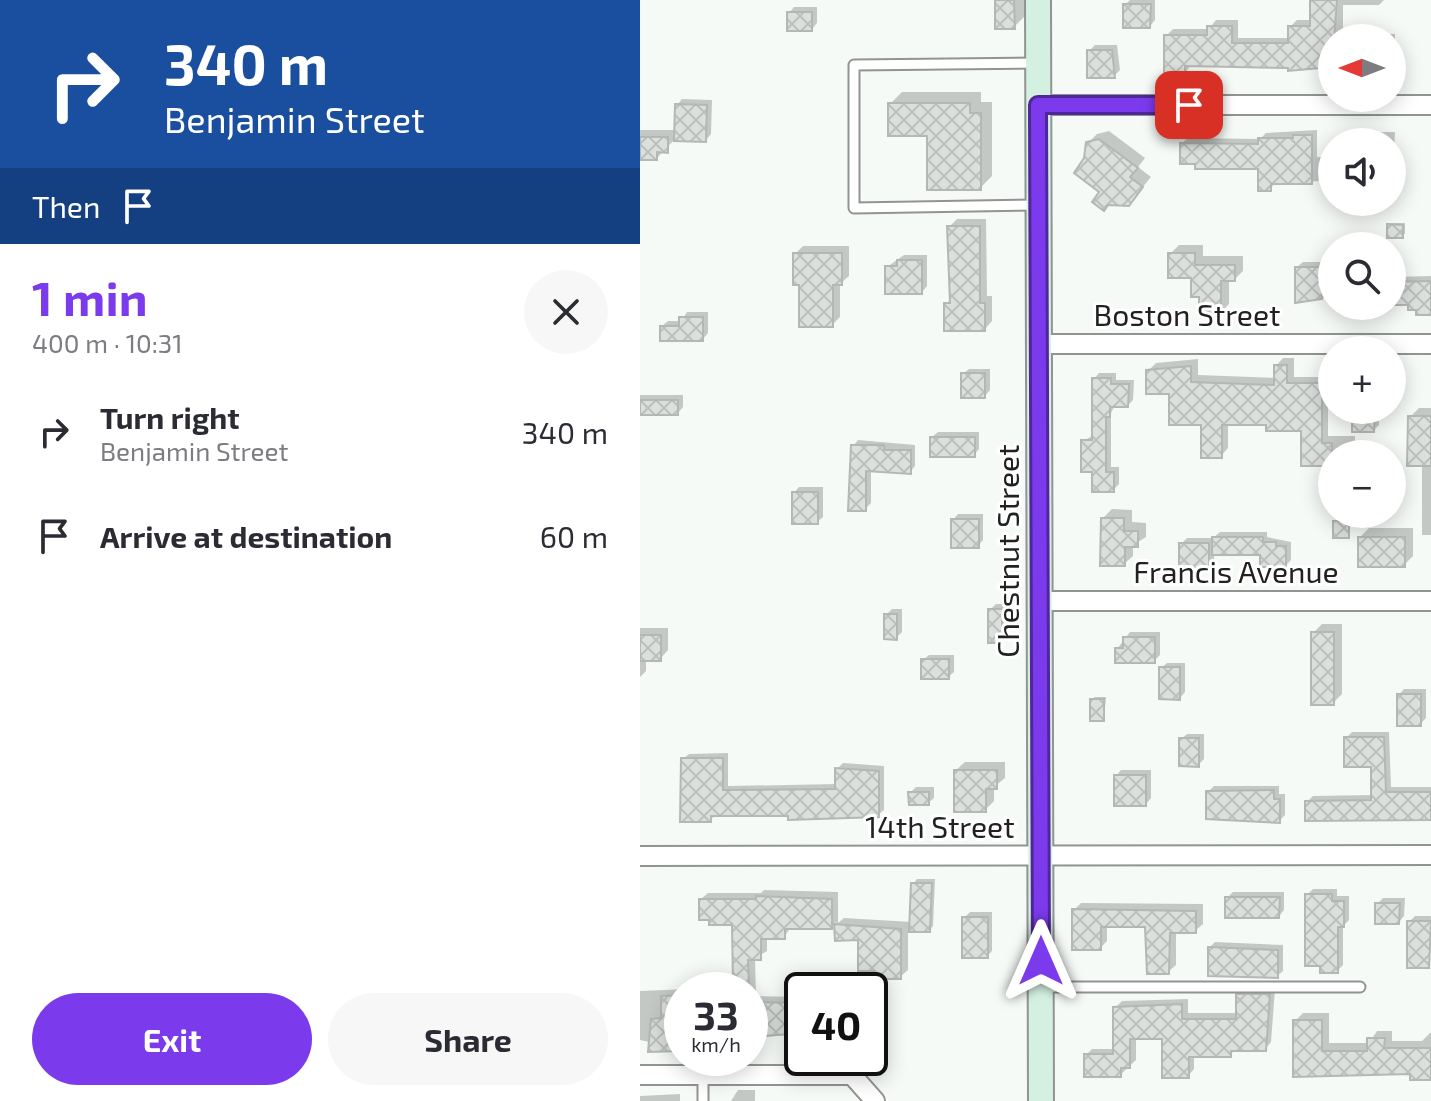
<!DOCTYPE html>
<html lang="en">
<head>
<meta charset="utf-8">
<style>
	:root { --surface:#fff; --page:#f7f7f7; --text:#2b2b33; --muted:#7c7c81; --accent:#7c3aed }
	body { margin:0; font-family:"Exo 2",sans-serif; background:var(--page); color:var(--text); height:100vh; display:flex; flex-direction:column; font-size:30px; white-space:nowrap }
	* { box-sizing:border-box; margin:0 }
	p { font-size:26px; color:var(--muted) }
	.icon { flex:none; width:44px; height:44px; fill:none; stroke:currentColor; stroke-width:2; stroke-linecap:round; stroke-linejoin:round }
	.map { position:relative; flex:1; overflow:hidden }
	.sheet { display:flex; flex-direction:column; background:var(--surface); width:640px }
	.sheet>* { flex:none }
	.guide { background:#1a4fa0; color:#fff; overflow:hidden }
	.needle { width:52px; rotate:270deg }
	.controls { position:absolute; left:678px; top:24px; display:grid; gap:16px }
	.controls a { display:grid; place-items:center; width:88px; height:88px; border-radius:50%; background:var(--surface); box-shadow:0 4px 20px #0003; font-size:40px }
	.speed { position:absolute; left:24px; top:972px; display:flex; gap:16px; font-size:40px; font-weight:700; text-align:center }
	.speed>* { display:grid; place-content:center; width:104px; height:104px; border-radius:50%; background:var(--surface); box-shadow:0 4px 20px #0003; line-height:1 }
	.speed small { font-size:20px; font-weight:400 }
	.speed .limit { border:4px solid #111; border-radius:12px; background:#fff; color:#111 }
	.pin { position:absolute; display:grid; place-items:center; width:68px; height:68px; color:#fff; margin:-34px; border-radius:16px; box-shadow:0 4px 12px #0006 }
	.me { position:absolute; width:88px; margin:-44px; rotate:0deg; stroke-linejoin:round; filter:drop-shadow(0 0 6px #0008) }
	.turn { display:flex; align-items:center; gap:28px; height:168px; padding:0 32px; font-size:36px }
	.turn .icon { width:104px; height:104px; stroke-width:2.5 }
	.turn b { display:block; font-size:56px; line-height:68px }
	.then { display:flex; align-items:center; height:76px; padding:0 32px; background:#0003; gap:16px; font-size:30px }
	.round { display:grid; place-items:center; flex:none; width:84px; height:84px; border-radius:42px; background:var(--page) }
	.summary { display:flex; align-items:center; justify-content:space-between; height:136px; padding:0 32px }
	h1 { font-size:48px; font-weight:700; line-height:60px; color:var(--accent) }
	.button { display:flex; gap:16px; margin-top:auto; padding:16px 32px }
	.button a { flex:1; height:92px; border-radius:48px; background:var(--accent); color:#fff; font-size:32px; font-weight:700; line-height:92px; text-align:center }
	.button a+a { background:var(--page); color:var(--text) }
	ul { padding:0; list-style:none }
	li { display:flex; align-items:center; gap:24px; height:104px; padding:0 32px }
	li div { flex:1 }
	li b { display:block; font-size:30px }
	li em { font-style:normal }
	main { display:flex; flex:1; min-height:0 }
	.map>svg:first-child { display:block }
	.shadow { fill:#0003 }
	.building { fill:url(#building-cross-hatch); stroke:#b4b8b5; stroke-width:2 }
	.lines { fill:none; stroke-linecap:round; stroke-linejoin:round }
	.lane-casing { stroke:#909492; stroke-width:13 }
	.street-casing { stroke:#909492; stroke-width:22 }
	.secondary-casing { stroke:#909492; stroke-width:28 }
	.lane { stroke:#fff; stroke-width:9 }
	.street { stroke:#fff; stroke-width:18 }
	.secondary { stroke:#d4f0e0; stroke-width:24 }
	.route-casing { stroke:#51269a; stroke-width:20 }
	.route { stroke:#7c3aed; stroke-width:14 }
	.labels { text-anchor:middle; stroke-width:6; stroke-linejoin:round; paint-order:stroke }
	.street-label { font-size:30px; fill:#202120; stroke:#fff }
</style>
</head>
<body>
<main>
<section class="sheet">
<div class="guide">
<div class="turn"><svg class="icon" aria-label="right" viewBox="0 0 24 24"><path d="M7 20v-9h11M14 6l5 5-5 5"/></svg><div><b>340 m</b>Benjamin Street</div></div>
<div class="then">Then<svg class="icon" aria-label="arrive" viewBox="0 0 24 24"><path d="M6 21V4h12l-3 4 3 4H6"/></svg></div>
</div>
<div class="summary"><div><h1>1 min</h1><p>400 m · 10:31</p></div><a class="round"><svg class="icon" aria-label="close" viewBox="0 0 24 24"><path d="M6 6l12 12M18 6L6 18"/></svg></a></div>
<ul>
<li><svg class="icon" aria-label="right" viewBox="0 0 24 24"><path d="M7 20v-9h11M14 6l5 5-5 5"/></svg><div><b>Turn right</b><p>Benjamin Street</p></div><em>340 m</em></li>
<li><svg class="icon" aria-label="arrive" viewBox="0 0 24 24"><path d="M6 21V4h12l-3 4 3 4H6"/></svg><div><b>Arrive at destination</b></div><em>60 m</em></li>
</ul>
<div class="button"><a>Exit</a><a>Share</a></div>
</section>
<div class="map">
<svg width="791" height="1101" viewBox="0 0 791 1101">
	<defs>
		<pattern id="building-cross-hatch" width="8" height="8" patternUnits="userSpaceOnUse" patternTransform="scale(2)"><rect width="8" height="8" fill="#dce0dd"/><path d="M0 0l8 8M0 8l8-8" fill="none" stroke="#bcc0bd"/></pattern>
	</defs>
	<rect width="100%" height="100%" fill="#f5faf7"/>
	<!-- shadow -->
	<g class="shadow">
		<polygon points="357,0 386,0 386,15 374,27"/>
		<polygon points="490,0 515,0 515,20 510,26 485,5"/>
		<polygon points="672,0 744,0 739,5 703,5 703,38 692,38 650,66 551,64 544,76 526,36 533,29 569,29 576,20 598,20 598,38 650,38 650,27 657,20 672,20"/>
		<polygon points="154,7 177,7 177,23 172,29 149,13"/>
		<polygon points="737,34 755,34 755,63 752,66 752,38 733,38"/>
		<polygon points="455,45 477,45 480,70 474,76 449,51"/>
		<polygon points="262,92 341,92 341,102 352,102 352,176 340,188 289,134 250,104"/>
		<polygon points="42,99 72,100 71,134 66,140 35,139 17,158 0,150 0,130 36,130 37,105"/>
		<polygon points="677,130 677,157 692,157 692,181 636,182 630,189 620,167 542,143 548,138 620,139 626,133"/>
		<polygon points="469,131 505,158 498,167 511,177 497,194 462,192 446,159 448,143 457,134"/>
		<polygon points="730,132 755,132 752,194 752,142 724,142"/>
		<polygon points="317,219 346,219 347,296 352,296 352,321 345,329 306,304 312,298 309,227"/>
		<polygon points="751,223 765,223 765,233 763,236 749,225"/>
		<polygon points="539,245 563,245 563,256 603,256 603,271 595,279 589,279 589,304 580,313 561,295 553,276 530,254"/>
		<polygon points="163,246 209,246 209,276 200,284 200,317 192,325 161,283 155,254"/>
		<polygon points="264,255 287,255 287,286 282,292 247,267"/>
		<polygon points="663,262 686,262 686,269 692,269 692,297 657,301 657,267"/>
		<polygon points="791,276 791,311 770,303 752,303 752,277"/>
		<polygon points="47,312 68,312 68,333 63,339 22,326 28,321 41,321"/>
		<polygon points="643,358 654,358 654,377 688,377 688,436 715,436 715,454 692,454 692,469 692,464 663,429 628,423 588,423 588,448 581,456 563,423 508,371 516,363 558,359 558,375 636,378 636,366"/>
		<polygon points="329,369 350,369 350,390 345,396 323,374"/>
		<polygon points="459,373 476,373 476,380 494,380 493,400 488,405 475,405 471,413 471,467 479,467 479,484 473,490 454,470 443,441 454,435 454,379"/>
		<polygon points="0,395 43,395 43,407 38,413 0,413"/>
		<polygon points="779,408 791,408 791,535 782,535 782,464 770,417"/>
		<polygon points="714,410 739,410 739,425 734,430"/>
		<polygon points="298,432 339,432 339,449 334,455 292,437"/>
		<polygon points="218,440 275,445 275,466 270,472 231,469 231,503 225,509 213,446"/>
		<polygon points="159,487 183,487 183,517 177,522 154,493"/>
		<polygon points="472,509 492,510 492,522 506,523 506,537 493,545 493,556 484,564 463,518"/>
		<polygon points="318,514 343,514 343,540 338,546 313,520"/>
		<polygon points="698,520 711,520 708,536 695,522"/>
		<polygon points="729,528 773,528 773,556 764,565 720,537"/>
		<polygon points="580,532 627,532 627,537 651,542 651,560 646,565 622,553 574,553 574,561 568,566 541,544 547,538 573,538"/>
		<polygon points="356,604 367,604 367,635 361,641 350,610"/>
		<polygon points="252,609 262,609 262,632 256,638 246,615"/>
		<polygon points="682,624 702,624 702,694 693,703 673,633"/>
		<polygon points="0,628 28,628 28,650 20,659 6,659 6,671 0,677"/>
		<polygon points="490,632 520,632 520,655 514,661 477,649"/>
		<polygon points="289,655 314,655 314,672 308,677 283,660"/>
		<polygon points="527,663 545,663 545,692 540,698 521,668"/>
		<polygon points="764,689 786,689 786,718 780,724 759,695"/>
		<polygon points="455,697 466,697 464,719 452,699"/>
		<polygon points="712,732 749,732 751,787 791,787 791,817 667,802 673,796 733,795 733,765 706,738"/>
		<polygon points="547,734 564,734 564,759 558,765 541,739"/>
		<polygon points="88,753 88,786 197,784 197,769 203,763 244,766 244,810 238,815 77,814 70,820 43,759 49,754"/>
		<polygon points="325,762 365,762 365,778 354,787 354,801 345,810 316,770"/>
		<polygon points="481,770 511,770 511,798 506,804 476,776"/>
		<polygon points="574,786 639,786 639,794 645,794 645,815 639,821 568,792"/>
		<polygon points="276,787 294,787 294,798 288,803 270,793"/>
		<polygon points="277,879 295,879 293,926 289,930 268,930 268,970 260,977 220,977 220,938 197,939 196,922 191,927 151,927 144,937 127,937 127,951 115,958 116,996 162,997 162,1031 110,1035 110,990 96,990 94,923 61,899 68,893 121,893 124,890 198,892 198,923 204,918 272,922 273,884"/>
		<polygon points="673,889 697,889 697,896 709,896 709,920 703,926 703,965 697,971 667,895"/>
		<polygon points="593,892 644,892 644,910 639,916 587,898"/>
		<polygon points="743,898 765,898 764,916 759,922 737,904"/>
		<polygon points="441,903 563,904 563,924 555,931 536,931 536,965 528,972 507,925 467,925 467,941 460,948 434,910"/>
		<polygon points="330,912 352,912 352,951 347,956 324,918"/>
		<polygon points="775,916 791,916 789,966 769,922"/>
		<polygon points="575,942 643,945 643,971 637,976 570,947"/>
		<polygon points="49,989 42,990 42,1049 0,1040 0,991"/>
		<polygon points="605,989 635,989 631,1042 625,1049 596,1049 590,1055 554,1055 554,1069 548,1076 524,1037 496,1037 496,1060 480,1075 446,1055 452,1049 475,1049 475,1008 482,1001 548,999 548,1013 598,1013 598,995"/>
		<polygon points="230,1012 233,1012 230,1041"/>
		<polygon points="663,1013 689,1013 689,1043 729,1043 737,1031 752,1031 752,1041 782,1041 791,1032 791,1078 772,1072 655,1075 655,1021"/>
		<polygon points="98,1090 115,1090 115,1101 91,1101"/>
		<polygon points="40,1094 40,1101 0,1101 0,1096"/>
	</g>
	<!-- building -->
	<g class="building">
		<polygon points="355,0 374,0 375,29 355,29"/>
		<polygon points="670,0 697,0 692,67 648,71 648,68 545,66 545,78 524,78 524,35 567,35 567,26 592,26 592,43 648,43 648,26 670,26"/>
		<polygon points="483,4 511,4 510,28 483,28"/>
		<rect x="147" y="12" width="25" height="19"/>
		<polygon points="447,50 472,50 475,78 447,78"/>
		<polygon points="248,103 330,103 330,113 341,113 341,190 287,190 287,136 248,136"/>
		<polygon points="35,104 67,105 66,142 34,141"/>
		<polygon points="653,135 672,135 672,184 631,184 631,191 618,191 618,169 555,169 555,164 540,164 540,143 618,144 618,138 653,138"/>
		<polygon points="0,137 28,137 28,153 17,152 17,160 0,160"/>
		<polygon points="459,139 498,168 490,177 503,187 489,206 468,205 464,211 452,202 459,192 434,173 444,158 446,142"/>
		<polygon points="747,224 763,225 763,238 747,238"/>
		<polygon points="307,226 340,226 340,303 345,303 345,331 304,331 304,303 310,303"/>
		<polygon points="153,253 202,253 202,285 193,285 193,327 159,327 159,285 153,285"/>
		<polygon points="528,253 555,253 555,265 595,265 595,281 581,281 581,315 559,315 559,297 551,297 551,278 528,278"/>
		<polygon points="257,260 282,260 282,294 245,294 245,266 257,266"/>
		<polygon points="655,267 682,267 682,299 655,303"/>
		<polygon points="791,281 791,315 776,315 776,310 768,310 768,305 752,305 752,282"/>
		<polygon points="39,317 63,317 63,341 20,341 20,326 39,326"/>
		<polygon points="634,365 647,365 647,383 682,383 682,443 692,443 692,466 661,466 661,431 626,431 626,425 582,425 582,458 561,458 561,425 529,425 529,394 506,394 506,370 551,366 551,382 634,385"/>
		<rect x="321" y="373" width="24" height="25"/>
		<polygon points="452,378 471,378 471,384 489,384 488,407 470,407 470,417 466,417 466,472 474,472 474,492 452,492 452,472 441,472 441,440 452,440"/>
		<rect x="0" y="400" width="38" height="15"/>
		<polygon points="712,410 735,410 734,432 712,432"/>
		<polygon points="768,416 791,416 791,466 767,466"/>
		<rect x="290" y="437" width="45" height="20"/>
		<polygon points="211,445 244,445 244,450 271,450 271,474 226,471 226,511 208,511"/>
		<rect x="152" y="492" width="26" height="32"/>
		<polygon points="461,518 484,518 484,531 498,531 498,547 485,547 485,566 460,566"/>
		<rect x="311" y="519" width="28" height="29"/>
		<rect x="693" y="521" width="16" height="17"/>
		<polygon points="572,537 623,537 623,542 636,542 636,546 646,546 646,567 620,567 620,555 572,555"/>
		<rect x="718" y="537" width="47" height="30"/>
		<rect x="539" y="543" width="30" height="25"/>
		<rect x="348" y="609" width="14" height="34"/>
		<polygon points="244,614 257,614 257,640 244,639"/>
		<rect x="671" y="632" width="23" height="73"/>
		<rect x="0" y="635" width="21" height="26"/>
		<polygon points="483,637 515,637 515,663 475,663 475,648 483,648"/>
		<rect x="281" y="659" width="28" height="20"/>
		<polygon points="519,667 540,667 540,700 519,699"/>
		<rect x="757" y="694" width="24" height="32"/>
		<rect x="450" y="699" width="14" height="22"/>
		<polygon points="704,737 744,737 746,792 791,792 791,820 665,821 665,801 731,800 731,767 704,767"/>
		<polygon points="539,738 559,738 559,767 539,766"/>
		<polygon points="41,758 83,758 83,790 195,789 195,768 239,771 239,817 148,820 148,816 71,816 71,822 40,822"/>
		<polygon points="314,770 357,770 357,789 346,789 346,812 314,812"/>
		<rect x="474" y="775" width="32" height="31"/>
		<polygon points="634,790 634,799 640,799 640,823 566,819 566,791"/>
		<polygon points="268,792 289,792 289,805 269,805"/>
		<polygon points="271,883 292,883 290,932 269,932"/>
		<polygon points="665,894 692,894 692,901 704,901 704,927 698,927 698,973 680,973 680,966 665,966"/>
		<polygon points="116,896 192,899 192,929 145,929 145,939 121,939 121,960 108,960 109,985 93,985 92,925 69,925 69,920 59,920 59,899 116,899"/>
		<polygon points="585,897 640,897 639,918 585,918"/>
		<polygon points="735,903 760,903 759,924 735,924"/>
		<polygon points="432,909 556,911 556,933 530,933 529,974 507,974 505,927 461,927 461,950 432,950"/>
		<rect x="322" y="917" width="26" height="41"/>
		<polygon points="767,921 791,921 789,968 767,968"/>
		<polygon points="194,924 261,929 261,979 234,979 234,971 218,971 218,940 195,941"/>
		<polygon points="568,947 638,950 638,978 568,976"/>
		<polygon points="596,994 630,994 626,1051 591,1051 591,1057 549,1057 549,1078 522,1078 522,1039 490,1039 490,1068 481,1068 481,1077 444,1077 444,1054 473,1054 473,1007 542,1004 542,1019 596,1019"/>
		<polygon points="42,995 42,1051 8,1052 11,1019 21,1018 21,996"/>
		<polygon points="113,1002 162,1003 162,1033 113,1037"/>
		<polygon points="653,1020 682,1020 682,1051 727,1051 727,1038 745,1038 744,1048 791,1048 791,1080 770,1080 770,1074 653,1077"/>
	</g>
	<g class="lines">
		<defs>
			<g id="lane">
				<polyline points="398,63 214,65 214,208 398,205"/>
				<polyline points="401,987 720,987"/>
				<polyline points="63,1074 63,1101"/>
			</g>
			<g id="street">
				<polyline points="398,105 791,105"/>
				<polyline points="399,344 791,344"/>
				<polyline points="401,601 791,601"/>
				<polyline points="0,856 791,855"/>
				<polyline points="0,1075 212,1075 235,1101"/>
			</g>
			<polyline id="secondary" points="398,0 401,1101"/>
		</defs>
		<!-- lane casing -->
		<use href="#lane" class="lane-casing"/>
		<!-- street casing -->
		<use href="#street" class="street-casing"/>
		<!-- secondary casing -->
		<use href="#secondary" class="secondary-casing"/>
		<!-- lane -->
		<use href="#lane" class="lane"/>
		<!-- street -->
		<use href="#street" class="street"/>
		<!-- secondary -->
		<use href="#secondary" class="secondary"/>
	</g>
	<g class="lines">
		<defs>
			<polyline id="route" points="401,961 398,105 549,105"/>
		</defs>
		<!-- route casing -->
		<use href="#route" class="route-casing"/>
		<!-- route -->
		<use href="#route" class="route"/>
	</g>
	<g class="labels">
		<!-- street labels -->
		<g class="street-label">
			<text x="547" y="326">Boston Street</text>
			<text transform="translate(369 551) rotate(-90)" y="10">Chestnut Street</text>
			<text x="596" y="583">Francis Avenue</text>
			<text x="300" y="838">14th Street</text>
		</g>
	</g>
</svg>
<div class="controls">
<a><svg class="needle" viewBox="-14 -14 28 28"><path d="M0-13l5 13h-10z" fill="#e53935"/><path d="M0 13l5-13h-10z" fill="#7c7c81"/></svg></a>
<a><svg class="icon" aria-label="sound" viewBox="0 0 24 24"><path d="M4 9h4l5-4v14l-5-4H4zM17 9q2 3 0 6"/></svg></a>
<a><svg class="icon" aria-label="search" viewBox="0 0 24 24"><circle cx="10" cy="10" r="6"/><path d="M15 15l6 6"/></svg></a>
<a>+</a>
<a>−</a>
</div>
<div class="speed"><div>33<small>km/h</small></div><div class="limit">40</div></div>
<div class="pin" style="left:549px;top:105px;background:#d93025"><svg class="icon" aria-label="arrive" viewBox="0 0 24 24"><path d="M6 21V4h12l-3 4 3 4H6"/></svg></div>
<svg class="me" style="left:401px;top:961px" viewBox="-20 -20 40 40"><path d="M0-17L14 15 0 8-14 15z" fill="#7c3aed" stroke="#fff" stroke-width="4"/></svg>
</div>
</main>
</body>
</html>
